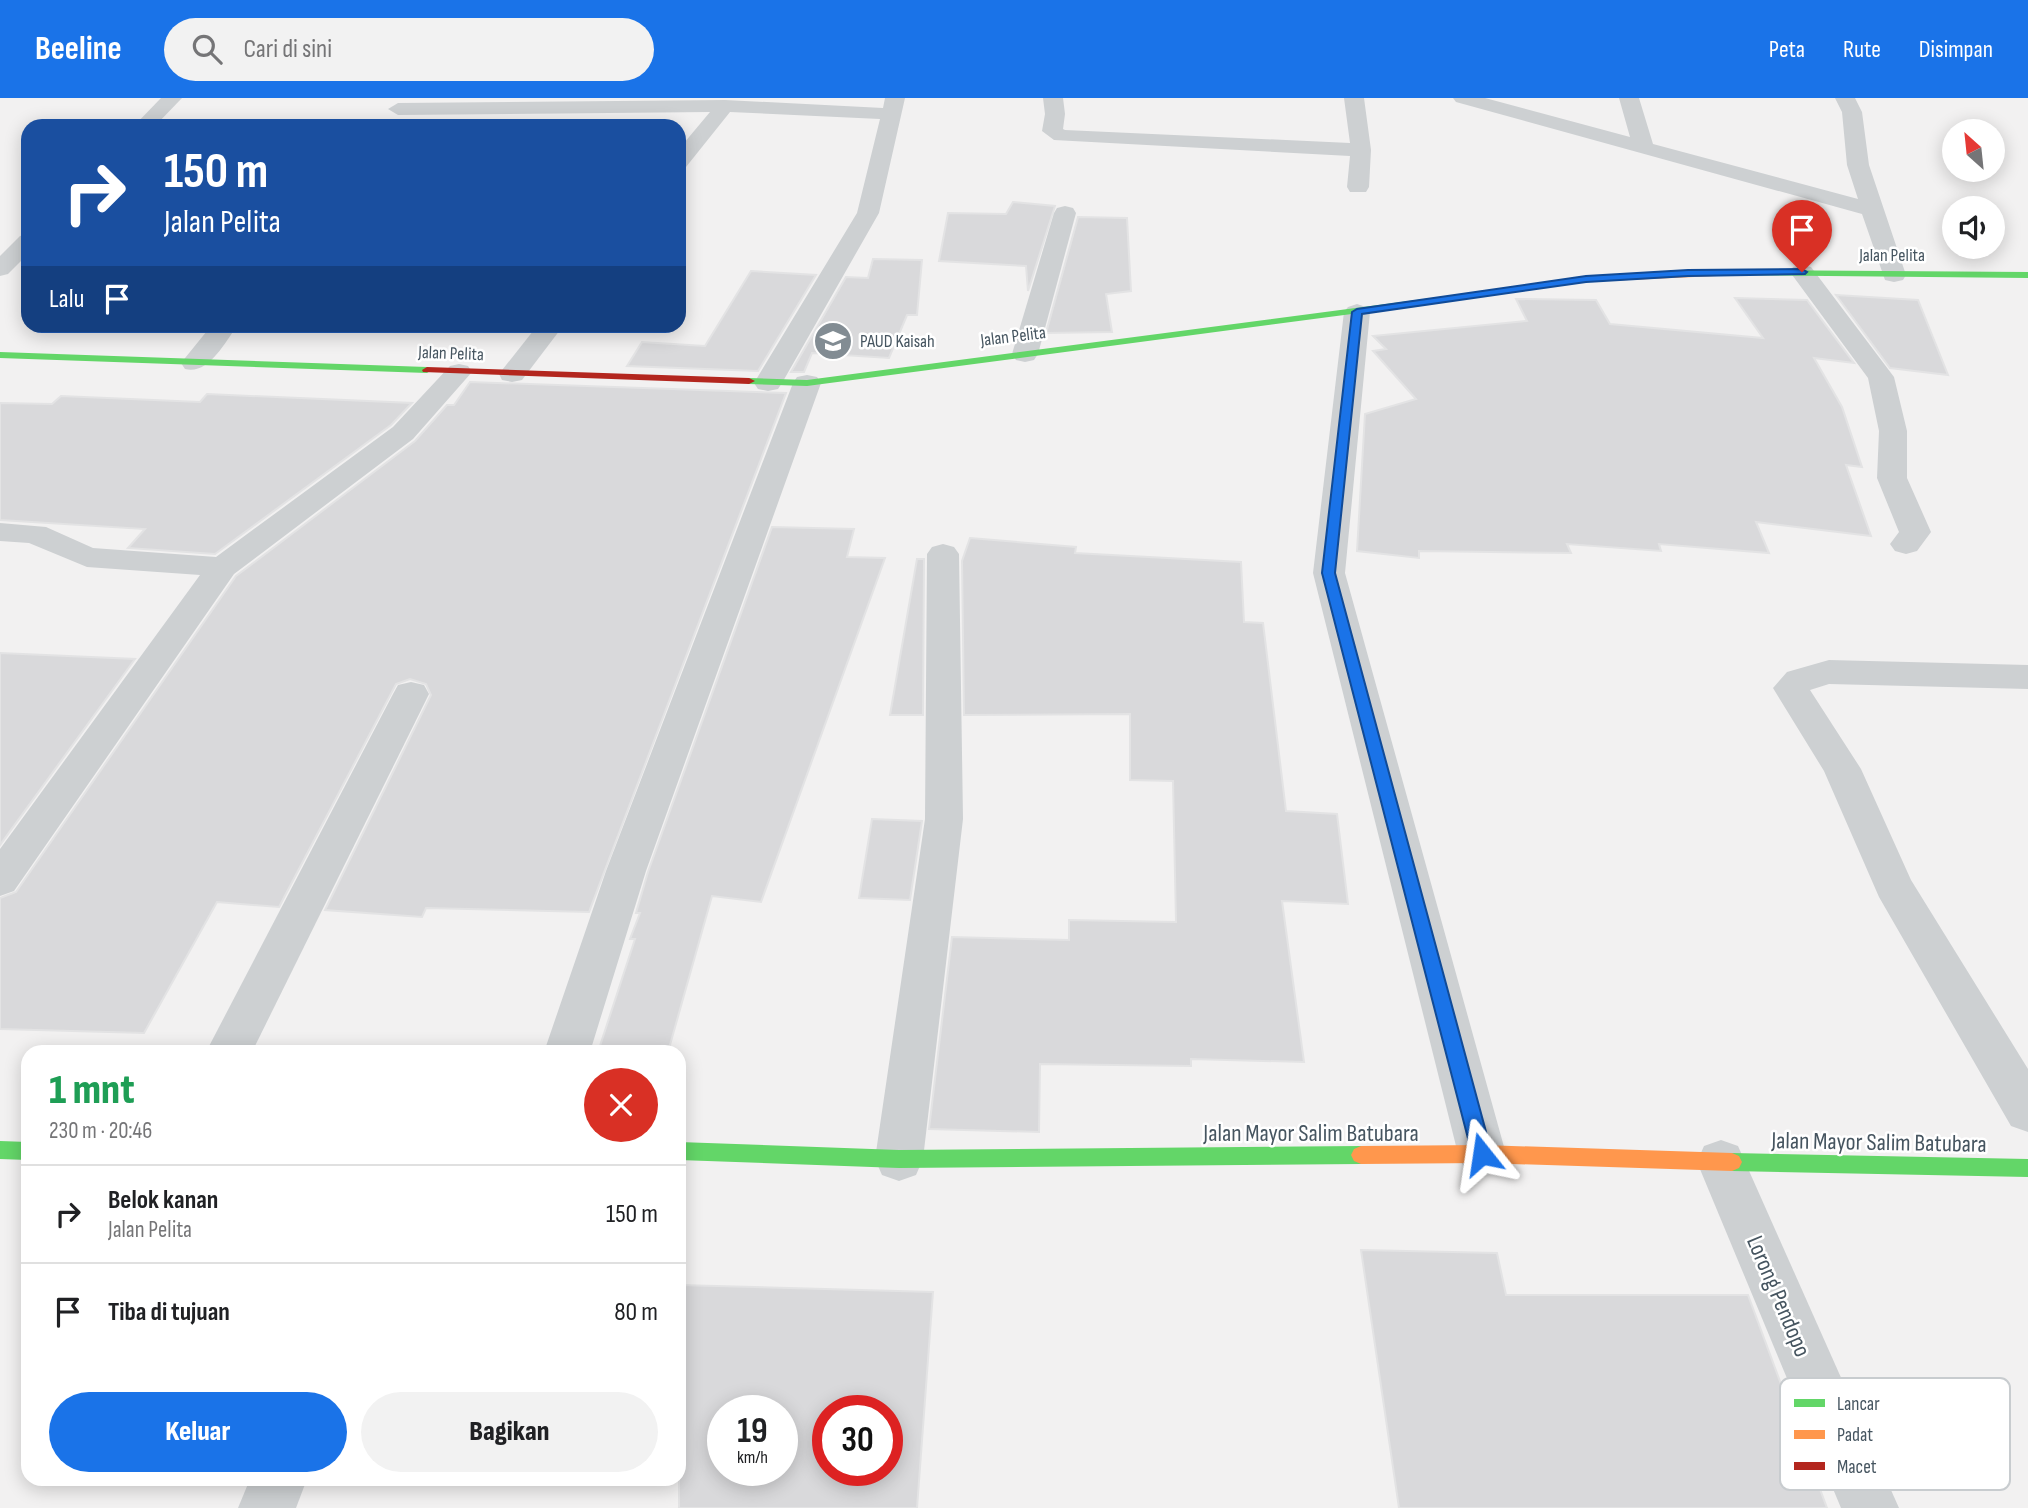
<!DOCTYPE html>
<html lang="id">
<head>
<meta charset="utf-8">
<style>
	:root { --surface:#fff; --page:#f2f2f2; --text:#202124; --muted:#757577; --line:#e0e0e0; --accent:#1a73e8 }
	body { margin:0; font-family:"Sofia Sans Condensed",sans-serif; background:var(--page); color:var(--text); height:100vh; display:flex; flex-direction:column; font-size:26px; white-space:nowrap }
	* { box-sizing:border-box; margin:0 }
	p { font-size:23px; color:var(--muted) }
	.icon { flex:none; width:38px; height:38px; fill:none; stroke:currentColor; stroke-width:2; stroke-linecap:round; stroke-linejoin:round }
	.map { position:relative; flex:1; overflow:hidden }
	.details { position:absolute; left:21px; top:947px; width:665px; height:441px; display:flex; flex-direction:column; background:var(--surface); border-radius:21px; box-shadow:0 4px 18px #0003 }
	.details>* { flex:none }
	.guide { position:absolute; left:21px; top:21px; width:665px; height:214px; border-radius:21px; box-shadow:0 4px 18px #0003; background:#1a4fa0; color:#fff; overflow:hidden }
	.needle { width:46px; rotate:333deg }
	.tools { position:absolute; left:1942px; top:21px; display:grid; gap:14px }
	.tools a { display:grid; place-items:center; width:63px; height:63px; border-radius:50%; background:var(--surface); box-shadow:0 4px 18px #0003; font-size:35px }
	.speed { position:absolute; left:707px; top:1297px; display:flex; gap:14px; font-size:35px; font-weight:700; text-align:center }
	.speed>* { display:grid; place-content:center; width:91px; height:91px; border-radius:50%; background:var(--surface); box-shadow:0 4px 18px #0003; line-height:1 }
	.speed small { font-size:18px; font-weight:400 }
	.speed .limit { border:10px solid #d22; background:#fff; color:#111 }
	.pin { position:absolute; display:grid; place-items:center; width:60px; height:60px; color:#fff; margin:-72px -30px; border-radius:50% 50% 50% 0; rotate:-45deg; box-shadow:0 0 7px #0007 }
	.pin .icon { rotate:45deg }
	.me { position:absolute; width:77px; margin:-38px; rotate:345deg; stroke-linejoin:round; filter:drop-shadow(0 0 5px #0008) }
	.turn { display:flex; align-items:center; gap:24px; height:147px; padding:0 28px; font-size:32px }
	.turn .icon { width:91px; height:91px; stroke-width:2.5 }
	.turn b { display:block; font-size:49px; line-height:60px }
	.then { display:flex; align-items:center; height:66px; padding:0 28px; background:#0003; gap:14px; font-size:26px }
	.round { display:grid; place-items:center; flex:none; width:74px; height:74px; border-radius:37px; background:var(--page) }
	.summary { display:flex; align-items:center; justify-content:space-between; height:119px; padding:0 28px }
	h1 { font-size:42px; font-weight:800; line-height:52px; color:#1e9e55 }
	.button { display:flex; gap:14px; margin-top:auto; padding:14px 28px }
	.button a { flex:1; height:80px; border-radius:42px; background:var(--accent); color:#fff; font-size:28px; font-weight:800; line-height:80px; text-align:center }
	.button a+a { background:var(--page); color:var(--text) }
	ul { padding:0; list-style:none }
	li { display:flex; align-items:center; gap:21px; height:98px; padding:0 28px; border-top:2px solid var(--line) }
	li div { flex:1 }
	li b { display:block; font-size:26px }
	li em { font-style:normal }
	header { display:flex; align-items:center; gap:42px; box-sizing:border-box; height:98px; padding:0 35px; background:var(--accent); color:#fff }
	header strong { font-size:33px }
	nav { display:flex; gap:38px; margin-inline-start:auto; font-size:24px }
	.search { width:490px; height:63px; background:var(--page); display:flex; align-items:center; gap:18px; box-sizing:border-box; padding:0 24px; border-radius:38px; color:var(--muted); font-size:26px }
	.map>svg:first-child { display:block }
	.building { fill:#d9d9db; stroke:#e3e3e4; stroke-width:2; fill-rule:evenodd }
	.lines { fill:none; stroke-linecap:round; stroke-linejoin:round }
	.street { fill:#cdd0d2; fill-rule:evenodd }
	.fast { fill:#63d668; fill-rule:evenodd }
	.slow { fill:#ff974d; fill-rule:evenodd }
	.jam { fill:#b3261e; fill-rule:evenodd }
	.route { fill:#1a73e8; stroke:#114b97; stroke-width:2 }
	.labels { text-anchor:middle; stroke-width:5; stroke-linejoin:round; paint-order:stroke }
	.far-street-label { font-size:18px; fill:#465560; stroke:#fff }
	.far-poi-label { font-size:18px; fill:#465560; stroke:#fff; text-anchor:start }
	.near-street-label { font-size:24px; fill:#465560; stroke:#fff }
	.key { fill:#fff; stroke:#c8cccf; stroke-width:2 }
	.key-label { font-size:19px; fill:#465560 }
</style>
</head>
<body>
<header>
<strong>Beeline</strong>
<div class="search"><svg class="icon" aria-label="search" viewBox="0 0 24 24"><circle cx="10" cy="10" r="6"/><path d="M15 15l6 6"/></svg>Cari di sini</div>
<nav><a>Peta</a><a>Rute</a><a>Disimpan</a></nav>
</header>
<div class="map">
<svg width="2028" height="1410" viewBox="0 0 2028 1410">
	<rect width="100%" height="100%" fill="#f2f1f1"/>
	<!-- building -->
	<g class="building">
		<polygon points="1013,104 1055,108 1028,193 1026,168 939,163 948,115 1006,116"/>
		<polygon points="1078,119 1127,120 1131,193 1106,196 1112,234 1046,235"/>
		<polygon points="873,161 922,162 917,217 907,217 889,260 812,255 804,274 791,274 846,179 868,180"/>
		<polygon points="751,173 816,177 758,273 627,268 642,244 705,248"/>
		<polygon points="1836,197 1918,202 1948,277 1890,270"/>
		<polygon points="1735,200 1807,202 1854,265 1814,260 1842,309 1862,369 1846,367 1871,438 1756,424 1769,455 1659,446 1661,453 1567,446 1571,455 1419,453 1419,460 1357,453 1365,316 1416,301 1373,253 1386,251 1373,238 1527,223 1516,201 1596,202 1610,226 1763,240"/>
		<polygon points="470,284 786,295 589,814 426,810 422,819 325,812 431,597 426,586 410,581 396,586 279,809 217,804 144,935 0,931 0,800 16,794 236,478 415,343 447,307 454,307"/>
		<polygon points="207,296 412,305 391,327 215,456 128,450 145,431 0,422 0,305 52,306 61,298 200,304"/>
		<polygon points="772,429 854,431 847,459 885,460 761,804 712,798 668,954 598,954 635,841 630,841 640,815 636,815 648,774"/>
		<polygon points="970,440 1076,449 1075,455 1241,464 1244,524 1263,525 1286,713 1337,716 1348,806 1282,803 1304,964 1191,961 1191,968 1040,966 1039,1034 929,1031 952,839 1069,842 1069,822 1176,824 1173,683 1130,682 1130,616 964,617 962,463"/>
		<polygon points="917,461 924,461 923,617 890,617"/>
		<polygon points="0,555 135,561 0,747"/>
		<polygon points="872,721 922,723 910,802 859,800"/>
		<polygon points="1361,1152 1497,1155 1506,1197 1748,1197 1827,1410 1399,1410"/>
		<path d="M 679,1187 L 933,1194 L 917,1410 L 679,1410 ZM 723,1312 L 782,1312 L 782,1372 L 723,1372 ZM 828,1312 L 887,1312 L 887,1372 L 828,1372 Z"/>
	</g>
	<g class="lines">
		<!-- street -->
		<g class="street">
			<polygon points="161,0 182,0 155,28 134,28"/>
			<polygon points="885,0 905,0 879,115 782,285 778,291 768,293 758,291 754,285 857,115 880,21 730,14 686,69 679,71 679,51 710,14 398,17 388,11 398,5 725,2 883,10"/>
			<polygon points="1043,0 1063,0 1065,16 1063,31 1065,32 1350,45 1344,0 1364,0 1371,52 1369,89 1366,94 1350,94 1347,89 1350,58 1054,42 1042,33 1045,16"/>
			<polygon points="1453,0 1485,0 1630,39 1619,0 1639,0 1653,46 1858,101 1847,67 1842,14 1835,0 1855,0 1862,14 1869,67 1906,177 1903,182 1894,184 1885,182 1862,116 1456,4"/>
			<polygon points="1065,108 1073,110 1076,115 1038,256 1034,262 1025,264 1016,262 1012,256 1054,115 1057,110"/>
			<polygon points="28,136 28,156 8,176 0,178 0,158 20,138"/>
			<polygon points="1802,167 1811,169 1894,279 1907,333 1907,380 1931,434 1917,453 1906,456 1895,453 1890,446 1899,434 1877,380 1879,333 1868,280 1790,174 1793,169"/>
			<polygon points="1357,206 1366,209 1370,214 1345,475 1506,1056 1499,1072 1482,1078 1465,1072 1458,1056 1313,475 1344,214 1348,209"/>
			<path d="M 211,228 L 237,228 C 224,246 208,277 185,271 L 181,265 Z"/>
			<polygon points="537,228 563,228 522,282 512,284 502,282 499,276"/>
			<polygon points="459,266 468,268 472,274 413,341 234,476 14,793 0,798 0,751 200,477 87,469 29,445 0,443 0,425 46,429 93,450 216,459 393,329 450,268"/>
			<polygon points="807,277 817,279 821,285 646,773 590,954 544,954 606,773 793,285 797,279"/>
			<polygon points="943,446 954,449 959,456 963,721 923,1061 916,1077 899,1083 882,1077 875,1061 925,721 927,456 932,449"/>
			<polygon points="1829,562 2028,567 2028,591 1829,586 1810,592 1861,671 1911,782 2028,971 2028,1034 2011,1028 1879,799 1824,673 1773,590 1787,574"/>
			<polygon points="411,584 424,587 429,596 252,954 206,954 393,596 398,587"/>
			<polygon points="1721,1042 1738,1048 1899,1410 1841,1410 1697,1064 1704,1048"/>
			<polygon points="250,1381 307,1381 296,1410 238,1410"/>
		</g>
		<!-- fast -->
		<g class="fast">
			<polygon points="1735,172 2028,174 2028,180 1732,177 1730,175"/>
			<polygon points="1439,199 1444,202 1443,204 807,288 749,286 743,283 749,280 807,282"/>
			<polygon points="0,254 427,269 432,272 427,275 0,260"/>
			<polygon points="0,1043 28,1044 28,1062 0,1061"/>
			<polygon points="679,1044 899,1052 1361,1048 1368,1051 1371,1057 1368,1063 1361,1066 899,1070 679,1062"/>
			<polygon points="1732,1055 2028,1061 2028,1079 1732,1073 1725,1070 1722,1064 1725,1058"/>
		</g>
		<!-- slow -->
		<g class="slow">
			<polygon points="1735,172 1740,175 1738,177 1585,184 1439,205 1434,202 1439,199 1585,178"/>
			<polygon points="1482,1047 1732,1055 1739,1058 1742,1064 1739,1070 1732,1073 1482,1065 1361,1066 1354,1063 1351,1057 1354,1051 1361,1048"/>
		</g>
		<!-- jam -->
		<polygon class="jam" points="427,269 749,280 755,283 749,286 423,274 422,272"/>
	</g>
	<!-- route -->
	<polygon class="route" points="1802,171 1807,174 1805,176 1688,178 1586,184 1362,216 1335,475 1492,1056 1489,1062 1482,1065 1475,1062 1472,1056 1322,475 1352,214 1357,211 1586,178 1688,172"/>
	<!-- icons -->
	<defs>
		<symbol id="school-disc" viewBox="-11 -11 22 22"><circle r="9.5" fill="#828c93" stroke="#fff"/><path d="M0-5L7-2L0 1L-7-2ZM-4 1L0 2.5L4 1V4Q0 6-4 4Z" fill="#fff"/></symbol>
	</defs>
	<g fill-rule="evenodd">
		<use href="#school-disc" x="811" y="221" width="44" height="44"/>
	</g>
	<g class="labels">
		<!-- far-street labels -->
		<g class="far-street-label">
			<text x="1892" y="163">Jalan Pelita</text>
			<text transform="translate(1013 238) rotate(-7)" y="6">Jalan Pelita</text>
			<text transform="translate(451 255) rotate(2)" y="6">Jalan Pelita</text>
		</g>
		<!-- far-poi labels -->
		<g class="far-poi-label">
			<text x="860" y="249">PAUD Kaisah</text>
		</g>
		<!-- near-street labels -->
		<g class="near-street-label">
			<text x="1311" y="1043">Jalan Mayor Salim Batubara</text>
			<text transform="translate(1879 1044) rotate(1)" y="8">Jalan Mayor Salim Batubara</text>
			<text transform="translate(1779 1198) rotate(67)" y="8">Lorong Pendopo</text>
		</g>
	</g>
	<!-- legend -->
	<rect x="1780" y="1280" width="230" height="112" rx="10" class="key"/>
	<rect x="1794" y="1301" width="31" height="8" fill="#63d668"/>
	<rect x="1794" y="1332" width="31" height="9" fill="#ff974d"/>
	<rect x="1794" y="1364" width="31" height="8" fill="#b3261e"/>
	<g class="key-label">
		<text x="1837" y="1312">Lancar</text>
		<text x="1837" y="1343">Padat</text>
		<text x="1837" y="1375">Macet</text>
	</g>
</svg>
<div class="tools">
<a><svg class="needle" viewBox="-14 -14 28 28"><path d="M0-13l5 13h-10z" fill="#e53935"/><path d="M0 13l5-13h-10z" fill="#757577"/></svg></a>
<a><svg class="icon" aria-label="sound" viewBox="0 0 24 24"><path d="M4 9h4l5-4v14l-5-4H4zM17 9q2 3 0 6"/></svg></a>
</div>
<div class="speed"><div>19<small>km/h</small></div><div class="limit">30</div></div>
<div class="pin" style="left:1802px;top:174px;background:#d93025"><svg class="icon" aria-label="arrive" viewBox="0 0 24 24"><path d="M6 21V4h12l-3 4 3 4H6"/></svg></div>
<svg class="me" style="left:1482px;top:1056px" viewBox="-20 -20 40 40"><path d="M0-17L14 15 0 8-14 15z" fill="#1a73e8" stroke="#fff" stroke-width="4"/></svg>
<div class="guide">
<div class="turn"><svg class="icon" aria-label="right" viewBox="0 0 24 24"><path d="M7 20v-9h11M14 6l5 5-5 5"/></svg><div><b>150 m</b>Jalan Pelita</div></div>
<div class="then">Lalu<svg class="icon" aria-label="arrive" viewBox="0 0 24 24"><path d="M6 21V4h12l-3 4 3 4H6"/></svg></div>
</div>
<section class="details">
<div class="summary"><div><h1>1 mnt</h1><p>230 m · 20:46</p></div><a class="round" style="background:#d93025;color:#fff"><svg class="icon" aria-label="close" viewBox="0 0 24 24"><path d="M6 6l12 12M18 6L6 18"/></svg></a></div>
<ul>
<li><svg class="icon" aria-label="right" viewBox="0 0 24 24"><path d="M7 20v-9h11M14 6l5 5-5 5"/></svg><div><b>Belok kanan</b><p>Jalan Pelita</p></div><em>150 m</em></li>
<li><svg class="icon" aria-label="arrive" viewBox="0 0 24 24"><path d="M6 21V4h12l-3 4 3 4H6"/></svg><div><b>Tiba di tujuan</b></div><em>80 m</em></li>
</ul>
<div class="button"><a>Keluar</a><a>Bagikan</a></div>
</section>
</div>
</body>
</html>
